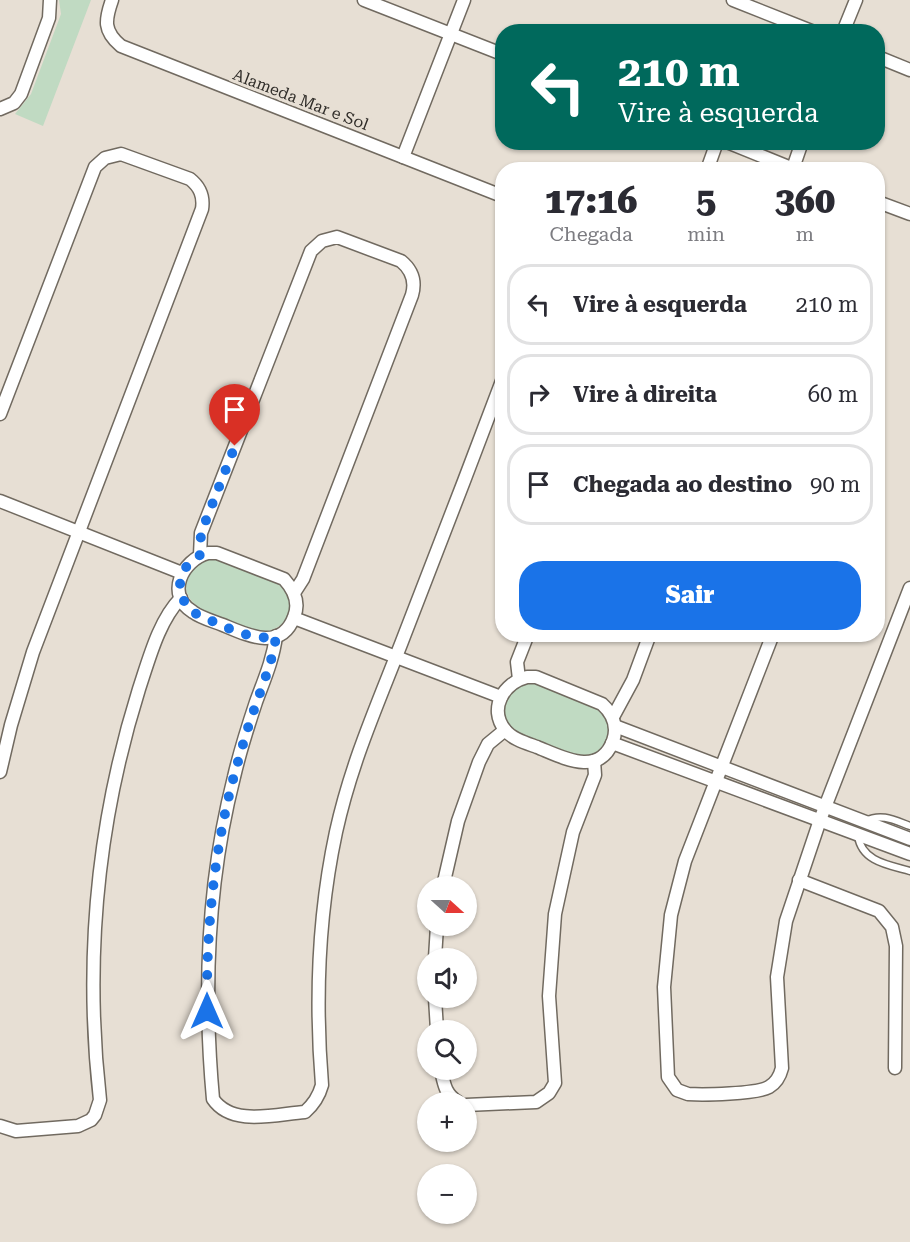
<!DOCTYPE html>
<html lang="pt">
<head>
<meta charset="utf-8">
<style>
	:root { --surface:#fff; --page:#f7f7f7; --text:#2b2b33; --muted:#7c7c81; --line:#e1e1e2; --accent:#1a73e8 }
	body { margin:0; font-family:"Roboto Serif",serif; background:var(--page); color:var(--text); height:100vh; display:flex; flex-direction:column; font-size:22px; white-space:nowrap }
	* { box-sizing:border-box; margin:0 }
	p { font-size:20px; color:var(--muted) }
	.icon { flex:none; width:33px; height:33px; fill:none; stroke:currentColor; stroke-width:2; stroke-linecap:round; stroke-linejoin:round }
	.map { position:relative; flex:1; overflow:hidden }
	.drawer { position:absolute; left:495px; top:162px; width:390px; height:480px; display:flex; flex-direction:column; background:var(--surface); border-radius:24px; box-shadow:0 2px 4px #0004 }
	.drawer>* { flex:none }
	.hud { position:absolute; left:495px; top:24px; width:390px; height:126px; border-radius:24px; box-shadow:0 2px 4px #0004; background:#00695c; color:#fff; overflow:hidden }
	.needle { width:39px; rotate:111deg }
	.fabs { position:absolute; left:417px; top:876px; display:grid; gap:12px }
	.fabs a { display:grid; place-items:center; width:60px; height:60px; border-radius:50%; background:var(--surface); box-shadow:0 2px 4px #0004; font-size:30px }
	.pin { position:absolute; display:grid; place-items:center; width:51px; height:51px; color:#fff; margin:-62px -26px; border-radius:50% 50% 50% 0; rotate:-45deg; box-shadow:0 0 6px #0007 }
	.pin .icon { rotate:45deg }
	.me { position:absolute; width:66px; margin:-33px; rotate:0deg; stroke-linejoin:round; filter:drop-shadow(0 0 4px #0008) }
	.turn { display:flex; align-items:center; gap:21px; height:126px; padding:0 24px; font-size:27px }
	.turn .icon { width:78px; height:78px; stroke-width:2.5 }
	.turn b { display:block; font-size:42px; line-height:51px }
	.eta { display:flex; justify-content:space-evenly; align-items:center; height:102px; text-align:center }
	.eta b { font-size:36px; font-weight:800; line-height:42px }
	.primary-button { display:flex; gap:12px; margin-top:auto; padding:12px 24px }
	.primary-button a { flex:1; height:69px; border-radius:24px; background:var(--accent); color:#fff; font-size:24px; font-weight:800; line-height:69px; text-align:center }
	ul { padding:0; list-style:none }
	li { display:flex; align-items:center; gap:18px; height:81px; margin:0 12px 9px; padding:0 12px; border:3px solid var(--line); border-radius:24px }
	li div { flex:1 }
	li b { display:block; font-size:22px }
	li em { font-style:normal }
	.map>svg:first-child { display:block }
	.green { fill:#c0dac2 }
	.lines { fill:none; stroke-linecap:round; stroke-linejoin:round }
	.lane-casing { stroke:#716a60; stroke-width:9 }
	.street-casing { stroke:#716a60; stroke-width:15 }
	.lane { stroke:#fff; stroke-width:6 }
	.street { stroke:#fff; stroke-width:12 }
	.route { stroke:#1a73e8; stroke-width:10; stroke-dasharray:0 18 }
	.labels { text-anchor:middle; stroke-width:6; stroke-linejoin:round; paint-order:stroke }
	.street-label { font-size:16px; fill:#302d29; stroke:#e7dfd4 }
</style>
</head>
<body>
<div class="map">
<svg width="910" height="1242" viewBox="0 0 910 1242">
	<rect width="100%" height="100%" fill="#e7dfd4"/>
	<!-- green -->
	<g class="green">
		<polygon points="59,0 91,0 43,126 15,114 31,94 61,14"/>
		<path d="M 209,559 L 216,559 C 232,565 274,577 284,589 C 303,613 276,640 250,629 C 228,621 180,610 186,580 C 189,568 199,563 209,559 Z"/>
		<path d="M 528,683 L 535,683 L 599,709 C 606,717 611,727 607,738 C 604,747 597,755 587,756 C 576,758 517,735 510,726 C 497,709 509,688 528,683 Z"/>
	</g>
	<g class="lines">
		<defs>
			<g id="lane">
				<path d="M 865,821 C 882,813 894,820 910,826"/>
				<path d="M 858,836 C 862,862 889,865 910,871"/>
			</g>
			<g id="street">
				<path d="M 112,0 C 105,20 103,31 121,46 L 502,196"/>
				<polyline points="364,0 502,54"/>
				<polyline points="733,0 814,32"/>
				<polyline points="843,32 856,0"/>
				<polyline points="878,57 910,70"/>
				<polyline points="0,109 14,103 21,94 49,18 50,0"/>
				<polyline points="727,142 796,170"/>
				<polyline points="403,157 464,0"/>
				<polyline points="793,168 802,142"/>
				<polyline points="707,170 717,142"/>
				<polyline points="878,202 910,214"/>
				<path d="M 0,414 L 95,167 L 105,158 L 121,154 L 190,179 C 200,187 204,196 202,209 L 33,652 L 11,725 L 0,772"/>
				<polyline points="0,501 182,573"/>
				<path d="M 208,553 L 217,553 L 284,579 C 294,590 300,603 294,617 C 281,652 247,635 223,625 C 213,621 201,618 193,612 C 165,595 182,560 208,553 Z"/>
				<path d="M 200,555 L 201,533 L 311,251 L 322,241 L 337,237 L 401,261 C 412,270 416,281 412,295 L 303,579 L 294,593"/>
				<polyline points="294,618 501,697"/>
				<path d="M 773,634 L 685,861 L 671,915 L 664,987 L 668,1077 L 677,1090 L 688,1094 C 703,1095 757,1094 769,1087 C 776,1083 780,1076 782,1068 L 777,977 L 786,921 L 820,820 L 910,588"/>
				<path d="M 276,636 C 273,660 264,680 256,702 C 248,726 240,751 234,777 C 207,883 203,990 213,1099 C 232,1127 276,1114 305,1112 C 314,1104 319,1096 322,1085 C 315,1000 318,916 336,832 C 351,764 376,708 401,644 C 435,556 469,469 502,381"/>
				<path d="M 527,677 L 536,677 L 602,704 C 613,714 618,727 613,741 C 599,778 562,757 537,747 C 526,743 512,739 505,730 C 488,708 504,683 527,677 Z"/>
				<polyline points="519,679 517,662 528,634"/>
				<polyline points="613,717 633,680 650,634"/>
				<polyline points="615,726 910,839"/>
				<polyline points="612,743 910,854"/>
				<polyline points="799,880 879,911 892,927 896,946 895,1068"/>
				<polyline points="443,886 458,821 479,762 488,744 505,730"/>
				<polyline points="435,958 437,926"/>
				<polyline points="435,998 437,1030"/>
				<path d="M 441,1070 C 444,1084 445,1094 458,1102"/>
				<polyline points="466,1105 536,1102 549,1093 555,1083 549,996 555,914 573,832 595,775 594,761"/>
				<path d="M 0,1126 L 16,1131 L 78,1126 L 91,1120 L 95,1115 L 100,1100 C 84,960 97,823 139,689 C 149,659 159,620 181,598"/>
			</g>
		</defs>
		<!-- lane casing -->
		<use href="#lane" class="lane-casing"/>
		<!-- street casing -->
		<use href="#street" class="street-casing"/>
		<!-- lane -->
		<use href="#lane" class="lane"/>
		<!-- street -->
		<use href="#street" class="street"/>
	</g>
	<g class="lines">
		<!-- route -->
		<path class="route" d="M 207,1011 C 206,931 214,849 235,772 C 242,748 248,725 257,702 C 264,680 273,660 276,636 C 251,643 216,622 192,612 C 174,593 176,569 200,555 L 201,533 L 235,446"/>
	</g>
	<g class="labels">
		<!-- street labels -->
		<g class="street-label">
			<text transform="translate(301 99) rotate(21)" y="6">Alameda Mar e Sol</text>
		</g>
	</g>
</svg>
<div class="fabs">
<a><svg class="needle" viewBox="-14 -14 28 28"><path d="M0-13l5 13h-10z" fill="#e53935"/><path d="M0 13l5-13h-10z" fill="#7c7c81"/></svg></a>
<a><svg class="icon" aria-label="sound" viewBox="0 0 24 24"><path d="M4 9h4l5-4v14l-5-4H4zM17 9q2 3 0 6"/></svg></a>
<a><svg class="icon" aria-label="search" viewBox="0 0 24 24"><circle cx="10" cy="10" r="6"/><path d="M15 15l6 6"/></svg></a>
<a>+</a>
<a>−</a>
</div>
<div class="pin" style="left:235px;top:446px;background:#d93025"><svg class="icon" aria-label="arrive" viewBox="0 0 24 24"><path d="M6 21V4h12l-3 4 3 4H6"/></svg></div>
<svg class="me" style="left:207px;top:1011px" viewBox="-20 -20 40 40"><path d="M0-17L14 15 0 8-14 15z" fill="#1a73e8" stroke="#fff" stroke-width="4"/></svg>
<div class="hud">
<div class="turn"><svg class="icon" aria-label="left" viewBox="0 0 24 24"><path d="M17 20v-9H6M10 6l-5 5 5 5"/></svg><div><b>210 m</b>Vire à esquerda</div></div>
</div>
<section class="drawer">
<div class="eta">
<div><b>17:16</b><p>Chegada</p></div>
<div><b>5</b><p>min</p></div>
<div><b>360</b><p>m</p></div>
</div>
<ul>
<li><svg class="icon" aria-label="left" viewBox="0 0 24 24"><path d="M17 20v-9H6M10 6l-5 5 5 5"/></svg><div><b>Vire à esquerda</b></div><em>210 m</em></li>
<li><svg class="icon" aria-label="right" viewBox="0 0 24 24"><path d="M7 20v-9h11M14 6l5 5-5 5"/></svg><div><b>Vire à direita</b></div><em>60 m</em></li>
<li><svg class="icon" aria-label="arrive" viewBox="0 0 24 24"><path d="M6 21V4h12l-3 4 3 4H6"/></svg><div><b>Chegada ao destino</b></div><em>90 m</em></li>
</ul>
<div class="primary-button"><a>Sair</a></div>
</section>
</div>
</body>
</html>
